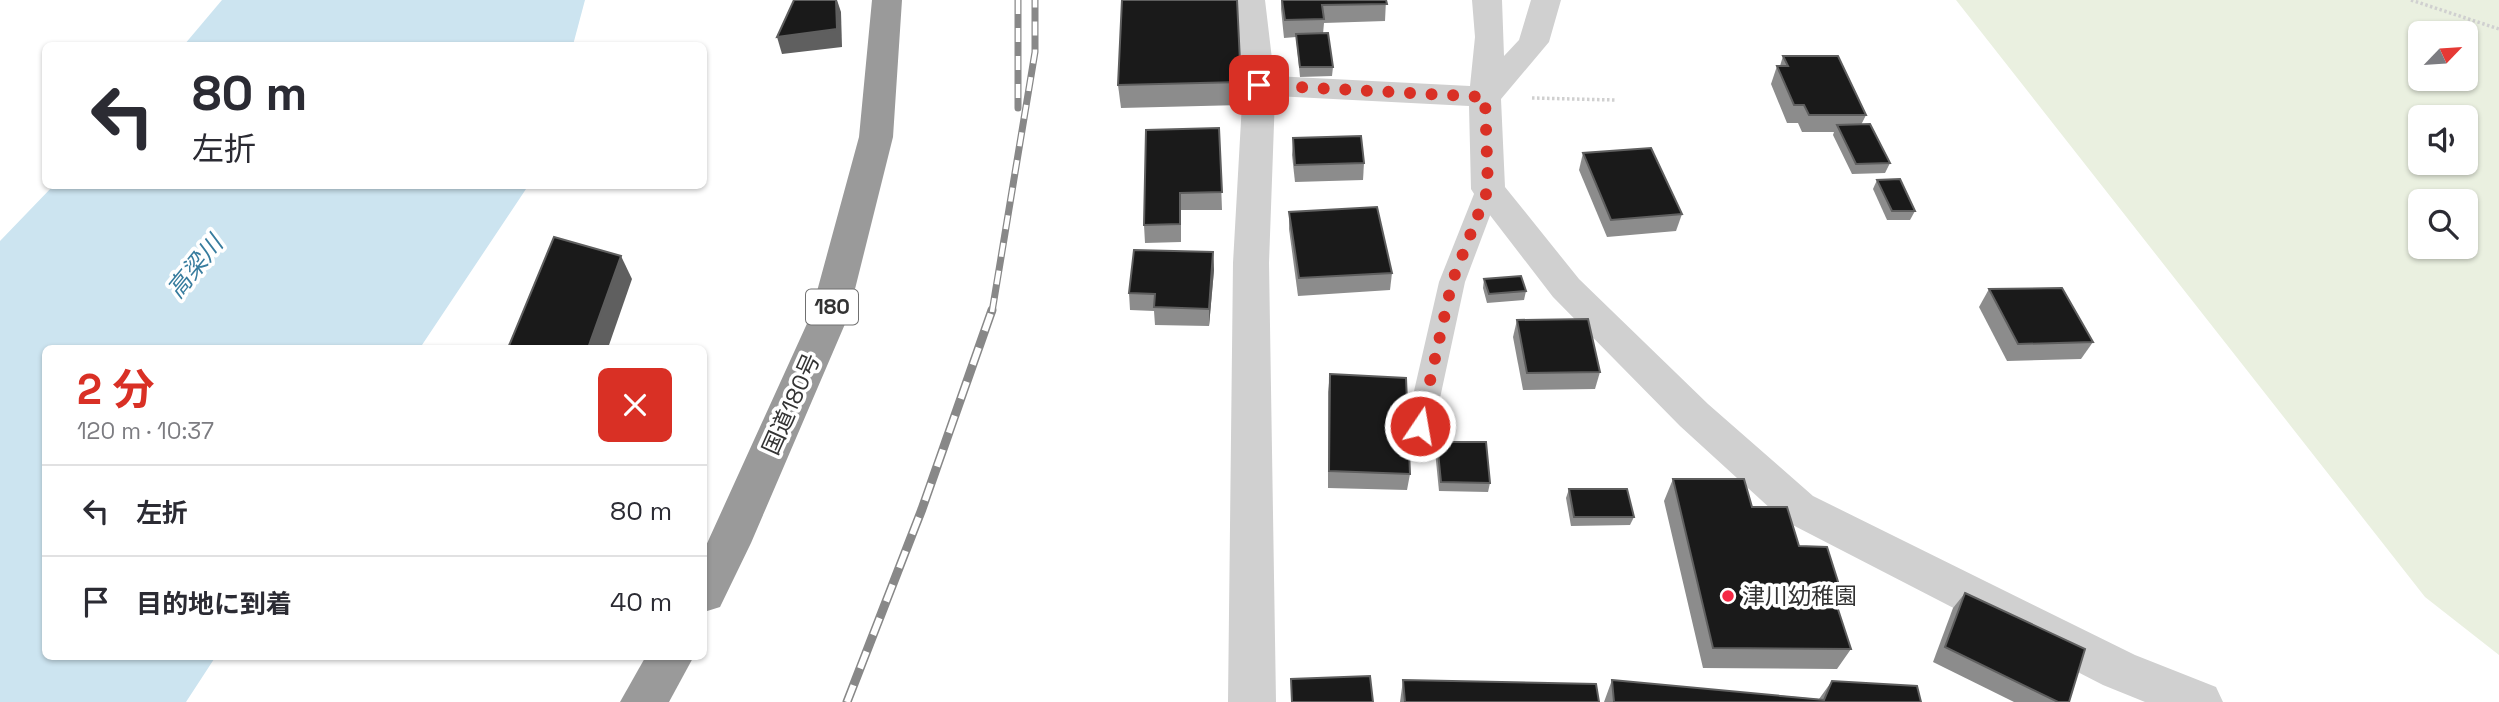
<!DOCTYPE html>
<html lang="ja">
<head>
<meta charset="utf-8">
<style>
	:root { --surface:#fff; --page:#f2f2f3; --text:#2b2b33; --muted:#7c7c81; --line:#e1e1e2; --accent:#d93025 }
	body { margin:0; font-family:"Space Grotesk","Noto Sans JP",sans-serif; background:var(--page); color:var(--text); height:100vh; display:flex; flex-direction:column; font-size:26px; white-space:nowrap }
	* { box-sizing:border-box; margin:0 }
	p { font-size:23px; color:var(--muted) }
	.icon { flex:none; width:38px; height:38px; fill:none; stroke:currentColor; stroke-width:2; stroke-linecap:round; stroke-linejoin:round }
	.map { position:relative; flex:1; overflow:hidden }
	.panel { position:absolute; left:42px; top:345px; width:665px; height:315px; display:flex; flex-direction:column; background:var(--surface); border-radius:10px; box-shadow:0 2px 5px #0004 }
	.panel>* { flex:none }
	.guide { position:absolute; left:42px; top:42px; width:665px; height:147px; border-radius:10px; box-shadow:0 2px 5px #0004; background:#fff; color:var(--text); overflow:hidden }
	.needle { width:46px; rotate:65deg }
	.fabs { position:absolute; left:2408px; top:21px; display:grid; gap:14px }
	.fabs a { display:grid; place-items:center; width:70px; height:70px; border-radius:10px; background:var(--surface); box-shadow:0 2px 5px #0004; font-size:35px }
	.pin { position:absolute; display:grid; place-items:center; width:60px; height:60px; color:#fff; margin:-30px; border-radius:14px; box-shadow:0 4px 10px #0006 }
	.me { position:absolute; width:77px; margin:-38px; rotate:12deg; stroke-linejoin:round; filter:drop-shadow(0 0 5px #0008) }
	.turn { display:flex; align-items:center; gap:24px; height:147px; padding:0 35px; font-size:32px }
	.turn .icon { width:91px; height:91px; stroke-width:2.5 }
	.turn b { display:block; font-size:49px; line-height:60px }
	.round { display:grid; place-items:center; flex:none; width:74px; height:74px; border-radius:10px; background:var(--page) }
	.summary { display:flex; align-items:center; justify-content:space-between; height:119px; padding:0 35px }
	h1 { font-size:42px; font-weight:700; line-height:52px; color:var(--accent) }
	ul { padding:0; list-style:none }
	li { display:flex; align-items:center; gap:21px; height:91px; padding:0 35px; border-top:2px solid var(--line) }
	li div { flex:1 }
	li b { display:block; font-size:26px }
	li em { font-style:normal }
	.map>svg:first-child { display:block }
	.green { fill:#eaf0e0; fill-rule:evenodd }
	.water { fill:#cce4f0 }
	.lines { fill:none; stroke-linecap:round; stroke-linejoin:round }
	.path { stroke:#d0d0d0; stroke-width:3.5; stroke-dasharray:2.5 2.5; stroke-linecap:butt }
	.lane { fill:#d0d0d0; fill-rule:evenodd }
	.street { fill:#d0d0d0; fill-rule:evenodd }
	.highway { fill:#9a9a9a; fill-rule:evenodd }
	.rail-far1-casing { stroke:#888; stroke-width:7 }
	.rail-casing { stroke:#888; stroke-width:9 }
	.rail-far1 { stroke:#fff; stroke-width:4.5; stroke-dasharray:14; stroke-linecap:butt }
	.rail { stroke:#fff; stroke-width:6; stroke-dasharray:18; stroke-linecap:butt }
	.wall { fill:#8c8c8c }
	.shaded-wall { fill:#5f5f5f }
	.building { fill:#1a1a1a; stroke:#5f5f5f; stroke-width:2 }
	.route { stroke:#d93025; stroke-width:12; stroke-dasharray:0 21.6 }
	.poi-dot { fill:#f52945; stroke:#fff; stroke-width:2.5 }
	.labels { text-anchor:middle; stroke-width:7; stroke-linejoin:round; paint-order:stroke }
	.shield { fill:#fff; stroke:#707070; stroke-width:2 }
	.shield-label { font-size:21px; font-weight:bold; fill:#333 }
	.street-label { font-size:23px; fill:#333; stroke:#fff }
	.poi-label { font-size:23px; fill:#333; stroke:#fff; text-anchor:start }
	.water-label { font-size:24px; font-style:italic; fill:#377c9e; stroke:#fff }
</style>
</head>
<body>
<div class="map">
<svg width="2499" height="702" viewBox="0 0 2499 702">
	<rect width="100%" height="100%" fill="#fff"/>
	<!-- green -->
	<path class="green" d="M 1956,0 L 2499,0 L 2499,655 L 2425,597 ZM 2420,33 L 2466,33 L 2466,79 L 2420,79 ZM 2420,117 L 2466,117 L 2466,163 L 2420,163 ZM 2420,201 L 2466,201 L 2466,247 L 2420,247 Z"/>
	<!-- water -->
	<g class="water">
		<polygon points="222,0 585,0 573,45 184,45"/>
		<polygon points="53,186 528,186 420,348 46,348 46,656 216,656 186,702 0,702 0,241"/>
	</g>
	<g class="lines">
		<!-- path -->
		<g class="path">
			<polyline points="2411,0 2499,29"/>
			<polyline points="1532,98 1615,100"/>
		</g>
		<!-- lane -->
		<polygon class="lane" points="1488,181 1496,183 1500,189 1465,282 1434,426 1430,434 1420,437 1410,434 1406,426 1439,282 1476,189 1480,183"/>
		<!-- street -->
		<polygon class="street" points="1235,0 1265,0 1274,76 1470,86 1475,37 1472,0 1502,0 1504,56 1519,40 1531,0 1561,0 1549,42 1501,99 1505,187 1579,279 1708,404 1813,496 2135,655 2216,687 2223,702 2145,702 2103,685 1783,520 1680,426 1553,297 1476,197 1471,189 1469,106 1275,96 1269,263 1276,702 1228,702 1233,263 1243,85"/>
		<!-- highway -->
		<g class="highway">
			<polygon points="872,0 902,0 893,137 848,317 751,543 720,607 704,612 704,550 810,317 859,137"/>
			<polygon points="646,656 694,656 669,702 620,702"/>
		</g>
		<defs>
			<g id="rail-far1">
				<polyline points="1018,0 1018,108"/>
				<polyline points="992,312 1035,52 1035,0"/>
			</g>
			<polyline id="rail" points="847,702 922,509 992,310"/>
		</defs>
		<!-- rail-far1 casing -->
		<use href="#rail-far1" class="rail-far1-casing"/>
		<!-- rail casing -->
		<use href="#rail" class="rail-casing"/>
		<!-- rail-far1 -->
		<use href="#rail-far1" class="rail-far1"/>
		<!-- rail -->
		<use href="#rail" class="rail"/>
	</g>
	<!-- wall -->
	<g class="wall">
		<polygon points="1281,0 1386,0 1385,21 1324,23 1323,34 1333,67 1332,76 1300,77 1296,37 1284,38 1281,9"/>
		<polygon points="1783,56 1866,115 1861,125 1890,163 1885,173 1852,174 1833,135 1834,132 1802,132 1798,123 1787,123 1771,84 1777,66 1780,66"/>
		<polygon points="1241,82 1241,105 1121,108 1118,85"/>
		<polygon points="1219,128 1222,210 1181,210 1181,242 1145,243 1144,225"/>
		<polygon points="1293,138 1364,163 1363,180 1295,182 1292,155"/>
		<polygon points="1583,153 1682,214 1676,231 1607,237 1579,170"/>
		<polygon points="1877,180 1915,211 1910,220 1887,220 1873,189"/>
		<polygon points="1289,212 1392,273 1390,290 1298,296 1289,229"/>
		<polygon points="1213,252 1214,270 1209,326 1155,325 1154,311 1130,310 1129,293"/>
		<polygon points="1484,279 1526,291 1524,300 1487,303 1483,288"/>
		<polygon points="1989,289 2093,342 2081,359 2007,361 1979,307"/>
		<polygon points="1517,320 1600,372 1595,389 1523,390 1513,337"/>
		<polygon points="1330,374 1410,474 1407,490 1328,488 1328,392"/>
		<polygon points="1437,442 1490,483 1488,492 1439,491 1435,451"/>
		<polygon points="1673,479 1752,507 1799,546 1840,588 1834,597 1851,649 1837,669 1703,668 1664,501"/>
		<polygon points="1569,489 1634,517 1630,525 1571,526 1566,498"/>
		<polygon points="1965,593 2069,702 2014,702 1933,662 1953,608"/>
		<polygon points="1403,680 1599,702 1400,702"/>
		<polygon points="1612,680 1819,699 1832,681 1921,702 1604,702"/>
	</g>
	<!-- shaded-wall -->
	<g class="shaded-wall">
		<polygon points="836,0 837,0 841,12 842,47 782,54 777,37"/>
		<polygon points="1213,252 1214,270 1209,326 1209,309"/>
		<polygon points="621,256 632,279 608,348 588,348"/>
	</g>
	<!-- building -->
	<g class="building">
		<polygon points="794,0 836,0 837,29 777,37"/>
		<polygon points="1122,0 1237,0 1241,82 1118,85"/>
		<polygon points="1282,0 1386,0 1387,4 1322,5 1324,19 1285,20"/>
		<polygon points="1328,33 1333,67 1300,67 1296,34"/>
		<polygon points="1783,56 1838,56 1866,115 1809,115 1804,105 1794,105 1777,66 1788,66"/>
		<polygon points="1870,124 1890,163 1856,164 1837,125"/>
		<polygon points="1219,128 1222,192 1180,193 1180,224 1144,225 1146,130"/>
		<polygon points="1361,136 1364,163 1295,165 1293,138"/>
		<polygon points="1651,148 1682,214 1611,220 1583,153"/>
		<polygon points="1900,179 1915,211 1892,211 1877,180"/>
		<polygon points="1377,207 1392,273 1299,278 1289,212"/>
		<polygon points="554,237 621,256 588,348 508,348"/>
		<polygon points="1134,250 1213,252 1209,309 1154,307 1155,294 1129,293"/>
		<polygon points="1521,276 1526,291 1489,294 1484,279"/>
		<polygon points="2062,288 2093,342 2018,344 1989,289"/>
		<polygon points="1588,319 1600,372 1527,373 1517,320"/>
		<polygon points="1330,374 1406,378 1410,474 1329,471"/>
		<polygon points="1437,442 1486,442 1490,483 1441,482"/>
		<polygon points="1673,479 1744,479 1752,507 1787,507 1799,546 1827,547 1840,588 1831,588 1851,649 1713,648"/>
		<polygon points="1569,489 1627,489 1634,517 1574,517"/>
		<polygon points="1965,593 2085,649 2069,702 2058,702 1945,647"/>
		<polygon points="1370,676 1373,702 1292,702 1291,679"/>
		<polygon points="1403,680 1596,684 1599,702 1405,702"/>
		<polygon points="1612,680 1824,700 1832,681 1917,686 1921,702 1614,702"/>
	</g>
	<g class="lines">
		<!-- route -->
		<polyline class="route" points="1259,85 1485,97 1488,189 1452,282 1420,426"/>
	</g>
	<!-- markers -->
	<circle class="poi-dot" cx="1728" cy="596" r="7"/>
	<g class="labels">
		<!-- shield labels -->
		<rect class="shield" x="806" y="289.5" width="52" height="35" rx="5"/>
		<g class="shield-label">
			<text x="832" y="314">180</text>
		</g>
		<!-- street labels -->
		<g class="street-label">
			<text transform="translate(791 404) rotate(-66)" y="8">国道180号</text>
		</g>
		<!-- poi labels -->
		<g class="poi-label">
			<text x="1742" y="604">津川幼稚園</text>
		</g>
		<!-- water labels -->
		<g class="water-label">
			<text transform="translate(195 267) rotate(-51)" y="8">高梁川</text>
		</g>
	</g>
</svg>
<div class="fabs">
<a><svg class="needle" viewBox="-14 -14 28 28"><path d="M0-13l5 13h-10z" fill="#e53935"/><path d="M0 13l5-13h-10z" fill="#7c7c81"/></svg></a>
<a><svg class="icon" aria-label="sound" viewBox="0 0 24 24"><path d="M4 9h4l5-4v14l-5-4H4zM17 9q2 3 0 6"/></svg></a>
<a><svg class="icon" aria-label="search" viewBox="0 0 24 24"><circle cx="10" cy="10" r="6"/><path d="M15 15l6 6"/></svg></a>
</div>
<div class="pin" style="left:1259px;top:85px;background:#d93025"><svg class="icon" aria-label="arrive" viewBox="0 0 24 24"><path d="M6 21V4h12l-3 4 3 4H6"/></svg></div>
<svg class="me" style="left:1420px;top:426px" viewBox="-20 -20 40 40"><circle r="17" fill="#d93025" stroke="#fff" stroke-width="3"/><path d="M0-11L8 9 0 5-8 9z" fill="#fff"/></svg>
<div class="guide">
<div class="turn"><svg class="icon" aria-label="left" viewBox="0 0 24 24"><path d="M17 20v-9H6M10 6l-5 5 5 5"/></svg><div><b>80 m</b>左折</div></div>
</div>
<section class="panel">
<div class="summary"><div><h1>2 分</h1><p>120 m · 10:37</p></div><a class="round" style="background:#d93025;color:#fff"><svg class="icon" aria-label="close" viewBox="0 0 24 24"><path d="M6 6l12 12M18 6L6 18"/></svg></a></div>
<ul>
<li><svg class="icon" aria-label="left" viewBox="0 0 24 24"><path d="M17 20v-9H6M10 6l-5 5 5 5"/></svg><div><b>左折</b></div><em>80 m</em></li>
<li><svg class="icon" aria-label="arrive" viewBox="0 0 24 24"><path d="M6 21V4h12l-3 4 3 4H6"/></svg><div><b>目的地に到着</b></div><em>40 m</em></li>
</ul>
</section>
</div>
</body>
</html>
